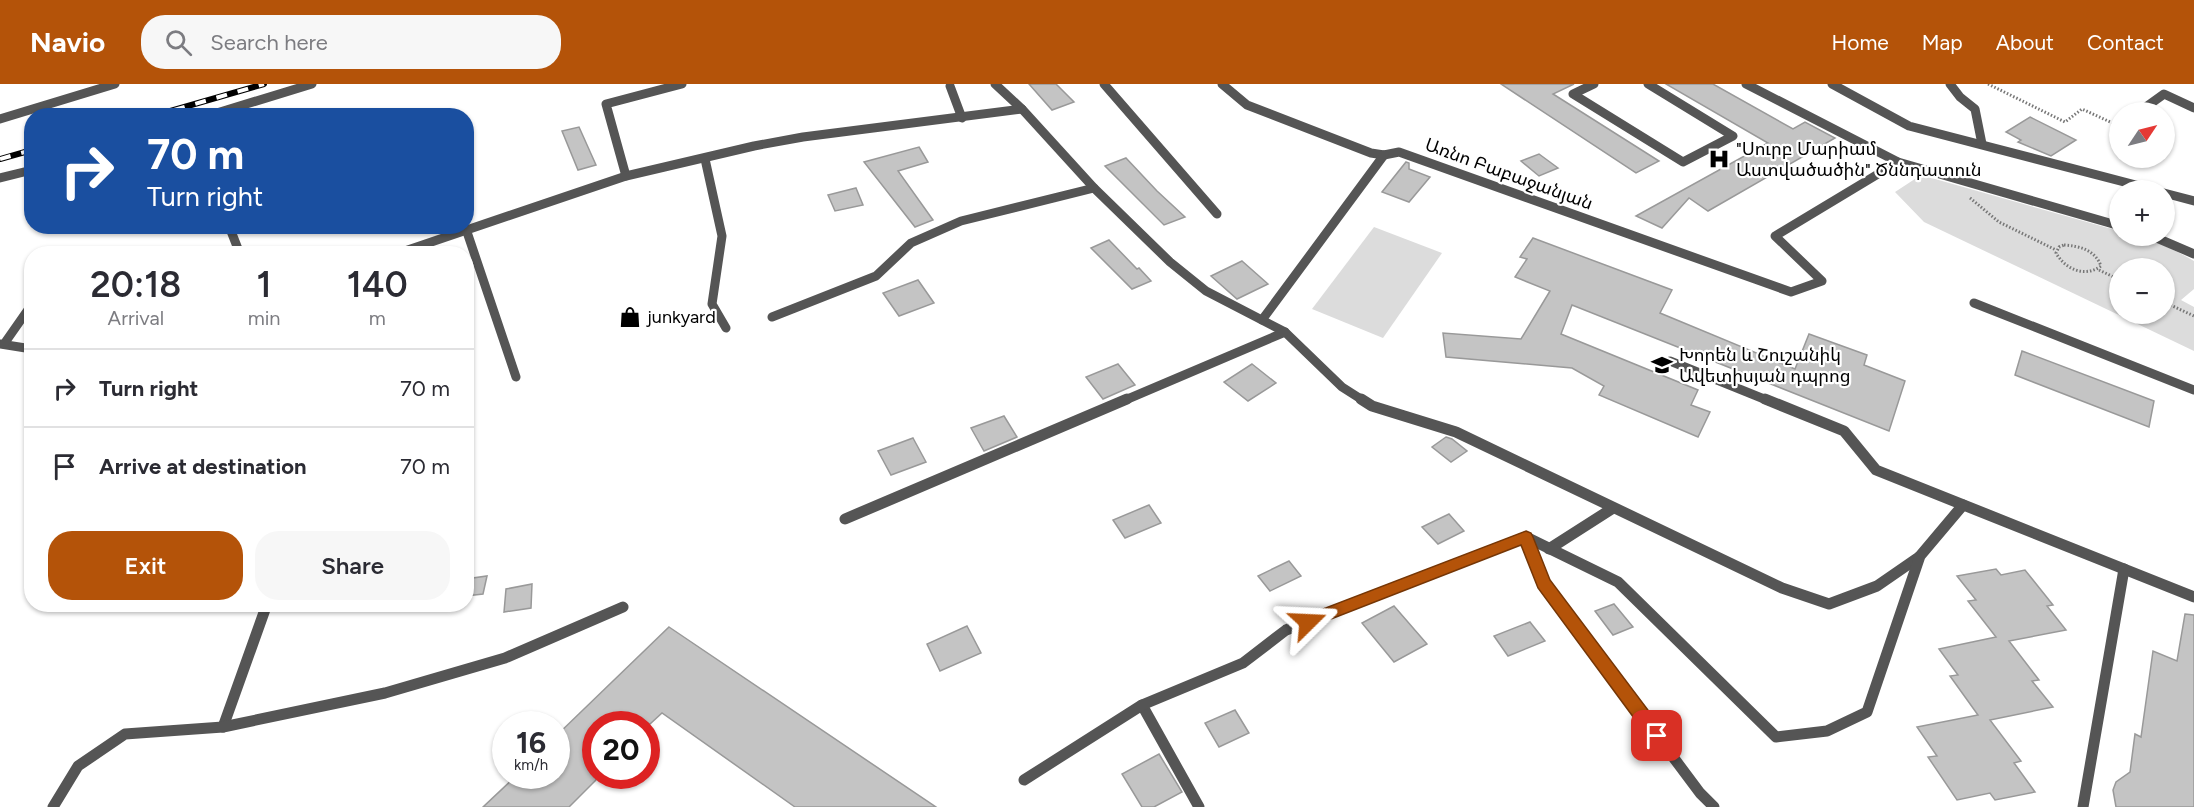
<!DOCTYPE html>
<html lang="en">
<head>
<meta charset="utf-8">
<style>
	:root { --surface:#fff; --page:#f7f7f7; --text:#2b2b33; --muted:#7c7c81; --line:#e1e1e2; --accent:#b45309 }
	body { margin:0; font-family:Figtree,"Noto Sans Armenian",sans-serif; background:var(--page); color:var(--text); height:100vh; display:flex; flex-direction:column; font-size:22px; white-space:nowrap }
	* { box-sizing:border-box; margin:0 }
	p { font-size:20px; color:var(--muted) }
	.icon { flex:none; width:33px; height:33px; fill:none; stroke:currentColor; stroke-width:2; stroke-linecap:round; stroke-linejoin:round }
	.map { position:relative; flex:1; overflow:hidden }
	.sheet { position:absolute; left:24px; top:162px; width:450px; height:366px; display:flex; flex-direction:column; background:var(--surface); border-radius:24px; box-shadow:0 2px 4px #0004 }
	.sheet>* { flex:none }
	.banner { position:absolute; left:24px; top:24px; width:450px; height:126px; border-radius:24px; box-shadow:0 2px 4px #0004; background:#1a4fa0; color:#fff; overflow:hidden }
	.needle { width:39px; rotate:55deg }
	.tools { position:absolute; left:2109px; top:18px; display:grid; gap:12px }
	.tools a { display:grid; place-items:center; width:66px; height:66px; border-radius:50%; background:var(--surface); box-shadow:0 2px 4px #0004; font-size:30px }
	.speed { position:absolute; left:492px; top:627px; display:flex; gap:12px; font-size:30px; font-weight:700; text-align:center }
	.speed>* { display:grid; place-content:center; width:78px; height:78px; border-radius:50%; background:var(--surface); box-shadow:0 2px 4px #0004; line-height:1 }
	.speed small { font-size:15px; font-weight:400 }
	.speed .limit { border:9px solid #d22; background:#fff; color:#111 }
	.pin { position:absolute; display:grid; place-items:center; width:51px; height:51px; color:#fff; margin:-26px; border-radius:12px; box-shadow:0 3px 9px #0006 }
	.me { position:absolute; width:66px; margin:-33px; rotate:69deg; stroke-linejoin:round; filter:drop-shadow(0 0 4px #0008) }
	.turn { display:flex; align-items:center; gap:21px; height:126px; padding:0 24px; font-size:27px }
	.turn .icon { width:78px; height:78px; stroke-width:2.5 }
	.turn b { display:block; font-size:42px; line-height:51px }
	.eta { display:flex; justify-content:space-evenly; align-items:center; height:102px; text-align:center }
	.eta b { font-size:36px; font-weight:600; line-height:42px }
	.primary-button { display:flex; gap:12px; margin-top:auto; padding:12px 24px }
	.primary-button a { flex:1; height:69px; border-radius:24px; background:var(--accent); color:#fff; font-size:24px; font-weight:600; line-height:69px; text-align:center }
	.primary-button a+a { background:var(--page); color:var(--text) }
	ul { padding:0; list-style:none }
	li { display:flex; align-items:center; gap:18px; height:78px; padding:0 24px; border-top:2px solid var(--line) }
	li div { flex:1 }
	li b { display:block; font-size:22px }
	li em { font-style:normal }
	header { display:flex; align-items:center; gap:36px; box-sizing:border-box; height:84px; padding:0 30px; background:var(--accent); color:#fff }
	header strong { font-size:28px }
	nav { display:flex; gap:33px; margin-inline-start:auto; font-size:21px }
	.search { width:420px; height:54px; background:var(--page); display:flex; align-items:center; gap:15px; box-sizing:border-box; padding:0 21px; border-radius:24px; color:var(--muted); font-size:22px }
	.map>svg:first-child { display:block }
	.green { fill:#dcdcdc; fill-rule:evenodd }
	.building { fill:#c4c4c4; stroke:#999; stroke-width:1.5 }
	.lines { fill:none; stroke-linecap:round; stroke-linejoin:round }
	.path { stroke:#777; stroke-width:3; stroke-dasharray:1.5 2; stroke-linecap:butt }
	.service-far1 { stroke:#555; stroke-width:9 }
	.service { stroke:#555; stroke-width:11 }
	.rail-casing { stroke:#000; stroke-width:6 }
	.rail { stroke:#fff; stroke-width:4; stroke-dasharray:11; stroke-linecap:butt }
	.route { fill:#b45309; stroke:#753606; stroke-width:1.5 }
	.labels { text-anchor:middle; stroke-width:4.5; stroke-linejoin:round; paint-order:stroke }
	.poi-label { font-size:18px; fill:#000; stroke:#fff; text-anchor:start }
	.street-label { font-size:18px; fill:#000; stroke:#fff }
</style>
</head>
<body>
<header>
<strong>Navio</strong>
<div class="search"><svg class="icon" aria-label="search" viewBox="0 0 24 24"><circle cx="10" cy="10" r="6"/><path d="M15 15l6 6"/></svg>Search here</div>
<nav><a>Home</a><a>Map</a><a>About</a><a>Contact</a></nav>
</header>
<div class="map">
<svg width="2194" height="723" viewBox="0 0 2194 723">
	<rect width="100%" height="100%" fill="#fff"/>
	<!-- green -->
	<g class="green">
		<path d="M 1921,91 L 2119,147 L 2120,152 C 2146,152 2172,164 2194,177 L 2194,205 L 2181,216 L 2194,223 L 2194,267 L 1924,138 L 1895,108 ZM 2120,184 L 2164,184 L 2164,230 L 2120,230 Z"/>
		<polygon points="1374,143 1442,169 1383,254 1312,225"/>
	</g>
	<!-- building -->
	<g class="building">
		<polygon points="1029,0 1056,0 1074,18 1052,26"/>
		<polygon points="1501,0 1574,0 1553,10 1659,77 1636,89"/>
		<polygon points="1666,0 1713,0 1793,45 1805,38 1835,54 1708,127 1689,114 1662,144 1636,132 1768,59"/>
		<polygon points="2030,33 2076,56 2051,72 2018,58 2021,56 2006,48"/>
		<polygon points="579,43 596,81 578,86 562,47"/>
		<polygon points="919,63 928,78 898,87 933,136 915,143 864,78"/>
		<polygon points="1539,70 1558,84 1539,92 1521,77"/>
		<polygon points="1126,74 1157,107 1185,133 1164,141 1105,82"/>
		<polygon points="1406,78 1409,79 1409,85 1430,93 1409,118 1382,108"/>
		<polygon points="856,104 863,121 835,127 828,111"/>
		<polygon points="1533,154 1672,206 1660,229 1795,285 1809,250 1867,271 1864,281 1905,297 1889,347 1572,221 1561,250 1698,306 1691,321 1710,328 1698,353 1599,311 1604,302 1572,284 1446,273 1443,249 1521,255 1550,207 1515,193 1527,175 1520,173"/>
		<polygon points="1109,156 1137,185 1139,184 1151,197 1132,205 1091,164"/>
		<polygon points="1242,177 1268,200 1237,215 1211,192"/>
		<polygon points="918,196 934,219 899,232 883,209"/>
		<polygon points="2022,267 2154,317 2149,343 2015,291"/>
		<polygon points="1118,280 1135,301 1103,315 1086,293"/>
		<polygon points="1252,280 1276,299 1248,317 1224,298"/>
		<polygon points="1004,332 1017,353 984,367 971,344"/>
		<polygon points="1446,353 1452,355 1467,367 1451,378 1432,363"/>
		<polygon points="913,354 926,378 891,391 878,367"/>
		<polygon points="1149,421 1161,439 1125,454 1113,436"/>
		<polygon points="1449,430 1464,447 1438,460 1422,443"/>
		<polygon points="1289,477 1301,492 1270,507 1258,492"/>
		<polygon points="1996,485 2001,491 2025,486 2053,521 2047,522 2066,546 2009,557 2039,596 2032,597 2053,623 1990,636 2021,677 2014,679 2035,708 1995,716 1990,709 1957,716 1928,673 1937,672 1917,643 1978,631 1950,592 1958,591 1939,565 1996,553 1968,517 1976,516 1957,492"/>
		<polygon points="487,492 483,510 466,512 466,495"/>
		<polygon points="532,500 531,524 504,528 506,505"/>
		<polygon points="1614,520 1633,543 1613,551 1595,527"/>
		<polygon points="1394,522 1427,560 1394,578 1362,539"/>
		<polygon points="2185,530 2194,531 2194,723 2116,723 2113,706 2116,698 2130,688 2135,650 2141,653 2153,567 2177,577"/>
		<polygon points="1530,538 1545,557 1508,572 1494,552"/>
		<polygon points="967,542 981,569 940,587 927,560"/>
		<polygon points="669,543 936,723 795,723 662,629 650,640 596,640 596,696 569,723 483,723 516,692 556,692 556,652"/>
		<polygon points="1235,626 1249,649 1219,663 1205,639"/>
		<polygon points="1159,670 1182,708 1154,723 1142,723 1122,690"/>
	</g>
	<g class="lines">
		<!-- path -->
		<g class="path">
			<polyline points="1988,0 2065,38 2082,25 2119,42"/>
			<polyline points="1970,114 1999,138 2056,166"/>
			<path d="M 2064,161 C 2080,162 2095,166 2101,182 C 2085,194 2065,185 2056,169 L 2059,163 Z"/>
			<polyline points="2099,186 2120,196"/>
			<polyline points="2164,218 2194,232"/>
		</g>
		<!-- service-far1 -->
		<g class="service-far1">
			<polyline points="995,0 1022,25 1094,104 1170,178 1206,207 1285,248 1342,303 1364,317"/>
			<polyline points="1104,0 1217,130"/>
			<polyline points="1222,0 1247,21 1371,69 1384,71 1399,68 1791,208 1822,197 1775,152 1898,78"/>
			<polyline points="1594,0 1573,10 1683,78 1733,52 1648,0"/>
			<polyline points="1746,0 1898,78 2120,142"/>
			<polyline points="1832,0 1909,42 2155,106"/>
			<polyline points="1950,0 1960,13 1975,25 1982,60"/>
			<polyline points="950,2 962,34"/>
			<polyline points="2139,28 2164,10 2194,24"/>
			<polyline points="207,32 312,0"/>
			<polyline points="0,35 115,0"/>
			<polyline points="705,75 722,152 712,220 726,244"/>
			<polyline points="626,92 606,20 682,0"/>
			<polyline points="0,94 32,86"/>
			<polyline points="2164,109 2194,117"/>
			<polyline points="229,142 240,170"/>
			<polyline points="466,145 516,293"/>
			<polyline points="2152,152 2194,170"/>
			<polyline points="396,170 626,92 754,62 803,53 1022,25"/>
			<polyline points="1974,219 2194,306"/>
			<polyline points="772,233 876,192 911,159 961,137 1094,104"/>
			<polyline points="1262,236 1384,71"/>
			<polyline points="0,260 32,265"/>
			<polyline points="4,260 32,220"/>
			<polyline points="1670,277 1769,317"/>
			<polyline points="1123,317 1285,248"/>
		</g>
		<!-- service -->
		<g class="service">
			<polyline points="1361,315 1372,322 1456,348 1782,504 1829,520 1877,502 1919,473"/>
			<polyline points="1765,315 1844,347 1876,386 2194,513"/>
			<polyline points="845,435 1127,315"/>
			<polyline points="1526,453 1543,499 1700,709 1714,723"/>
			<polyline points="1549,465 1613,424"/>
			<polyline points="1142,621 1199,723"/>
			<polyline points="223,643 267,520"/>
			<polyline points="1024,696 1142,621 1243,579 1286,546 1526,453 1618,498 1776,653 1827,647 1867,628 1920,472 1963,421"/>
			<polyline points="53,723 78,682 125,650 223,643 385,609 505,574 623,523"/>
			<polyline points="2083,723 2124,485"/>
		</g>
		<defs>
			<g id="rail">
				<polyline points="153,32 264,0"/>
				<polyline points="0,75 32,66"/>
			</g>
		</defs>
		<!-- rail casing -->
		<use href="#rail" class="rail-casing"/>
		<!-- rail -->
		<use href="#rail" class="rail"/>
	</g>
	<!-- route -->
	<polygon class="route" points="1526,447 1531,449 1533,453 1550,496 1663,646 1665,652 1663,657 1657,659 1651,657 1538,504 1521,461 1308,544 1302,542 1300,538 1302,533"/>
	<!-- icons -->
	<defs>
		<symbol id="hospital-bare" viewBox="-9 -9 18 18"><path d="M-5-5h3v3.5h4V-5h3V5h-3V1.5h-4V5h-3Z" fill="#000" stroke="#fff" stroke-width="2.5" paint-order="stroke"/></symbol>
		<symbol id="shop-bare" viewBox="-9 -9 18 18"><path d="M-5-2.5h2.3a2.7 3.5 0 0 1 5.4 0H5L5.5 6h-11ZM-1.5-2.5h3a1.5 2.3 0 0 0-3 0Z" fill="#000" stroke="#fff" stroke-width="2.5" paint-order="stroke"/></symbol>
		<symbol id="school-bare" viewBox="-9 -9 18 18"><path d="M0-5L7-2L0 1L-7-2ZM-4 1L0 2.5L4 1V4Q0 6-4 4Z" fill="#000" stroke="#fff" stroke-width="2.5" paint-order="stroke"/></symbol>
	</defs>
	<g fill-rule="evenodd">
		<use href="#hospital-bare" x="1704" y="60" width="30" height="30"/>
		<use href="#shop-bare" x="615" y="218" width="30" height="30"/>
		<use href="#school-bare" x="1647" y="266" width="30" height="30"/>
	</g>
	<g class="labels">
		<!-- poi labels -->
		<g class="poi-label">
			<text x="1736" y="71">"Սուրբ Մարիամ<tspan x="1736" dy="21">Աստվածածին" Ծննդատուն</tspan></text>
			<text x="647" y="239">junkyard</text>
			<text x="1679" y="277">Խորեն և Շուշանիկ<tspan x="1679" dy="21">Ավետիսյան դպրոց</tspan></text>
		</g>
		<!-- street labels -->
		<g class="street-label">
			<text transform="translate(1509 90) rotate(20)" y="6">Առնո Բաբաջանյան</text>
		</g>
	</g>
</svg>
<div class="tools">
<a><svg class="needle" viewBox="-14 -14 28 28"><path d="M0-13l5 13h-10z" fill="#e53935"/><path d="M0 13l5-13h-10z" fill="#7c7c81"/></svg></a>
<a>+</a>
<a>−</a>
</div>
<div class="speed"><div>16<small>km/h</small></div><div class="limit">20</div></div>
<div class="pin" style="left:1657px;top:652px;background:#d93025"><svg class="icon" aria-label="arrive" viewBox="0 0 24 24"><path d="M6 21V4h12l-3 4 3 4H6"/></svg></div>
<svg class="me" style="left:1308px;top:538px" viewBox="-20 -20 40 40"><path d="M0-17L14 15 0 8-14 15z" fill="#b45309" stroke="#fff" stroke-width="4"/></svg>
<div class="banner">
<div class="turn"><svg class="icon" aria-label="right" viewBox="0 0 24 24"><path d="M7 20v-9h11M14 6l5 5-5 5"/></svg><div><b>70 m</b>Turn right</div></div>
</div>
<section class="sheet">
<div class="eta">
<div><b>20:18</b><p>Arrival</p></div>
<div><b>1</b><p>min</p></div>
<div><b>140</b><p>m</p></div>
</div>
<ul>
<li><svg class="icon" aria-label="right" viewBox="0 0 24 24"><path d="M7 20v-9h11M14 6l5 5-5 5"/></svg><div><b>Turn right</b></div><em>70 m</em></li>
<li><svg class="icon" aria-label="arrive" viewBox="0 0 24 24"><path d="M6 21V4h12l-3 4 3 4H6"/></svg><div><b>Arrive at destination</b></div><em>70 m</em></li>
</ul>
<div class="primary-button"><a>Exit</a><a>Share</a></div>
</section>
</div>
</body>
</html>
